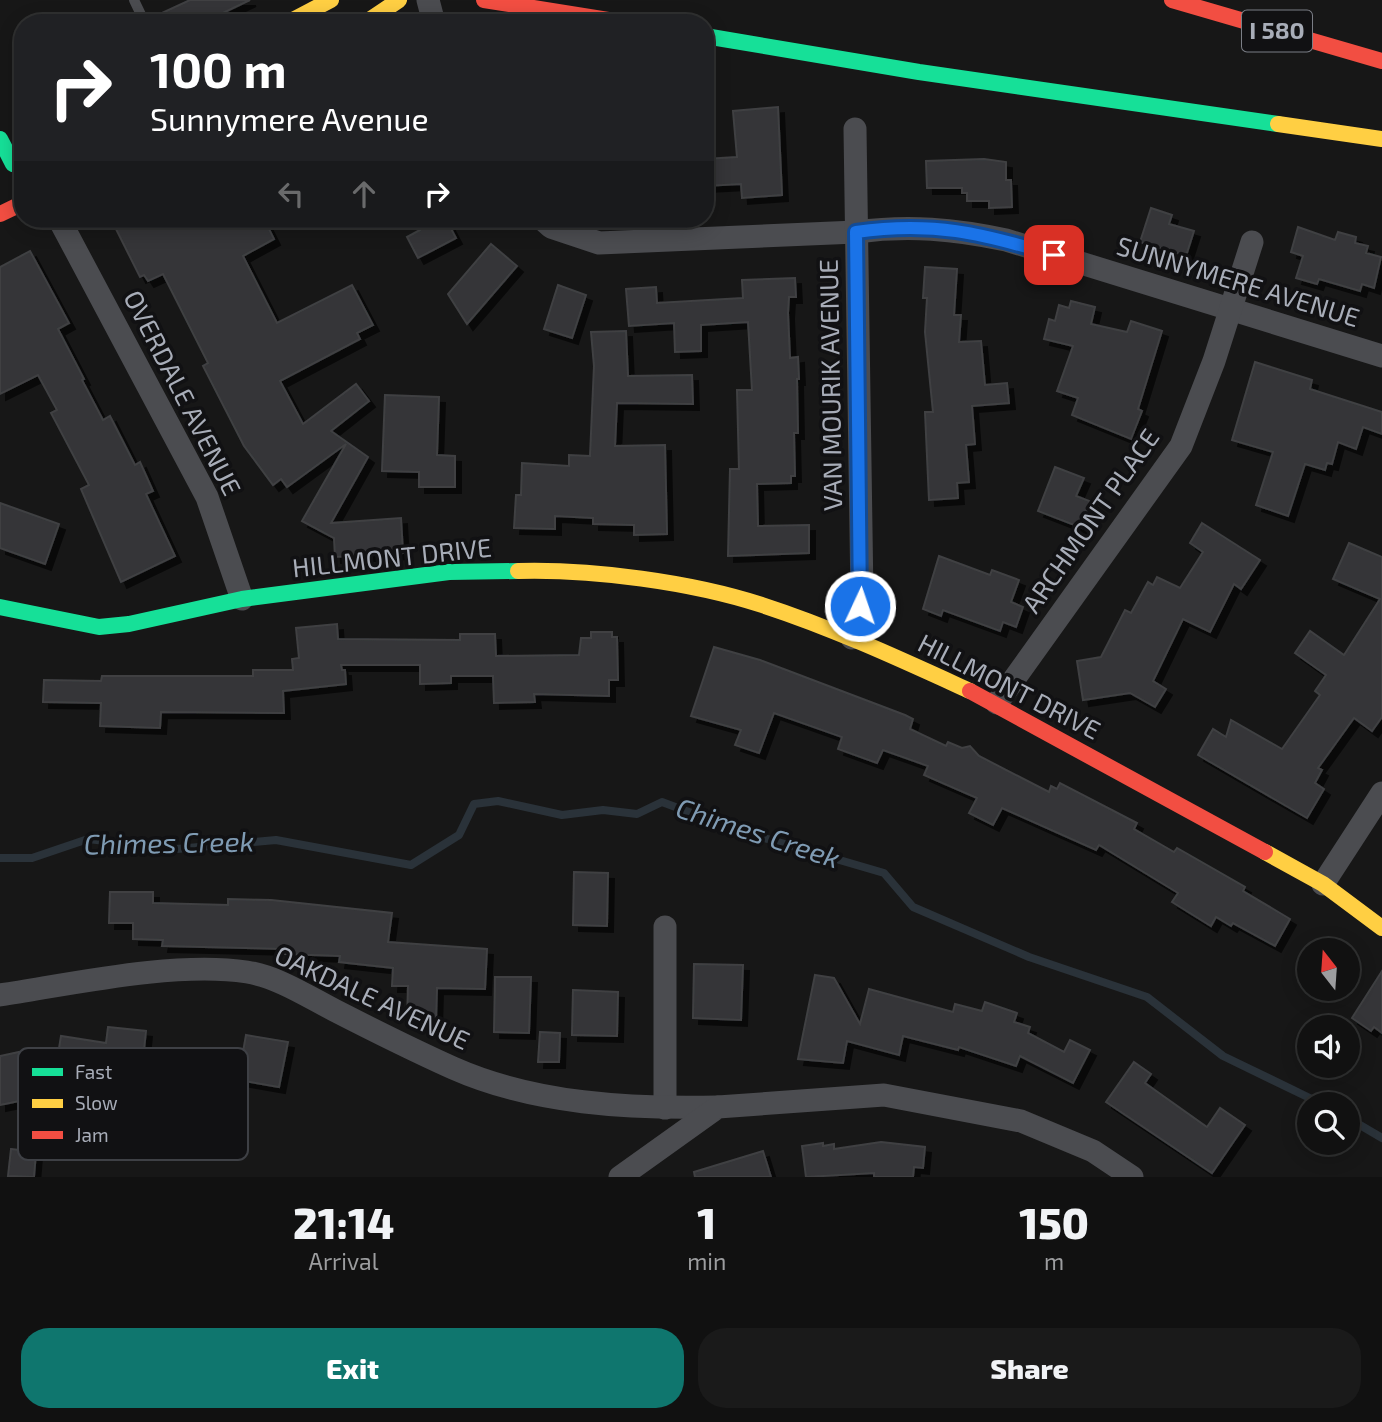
<!DOCTYPE html>
<html lang="en">
<head>
<meta charset="utf-8">
<style>
	:root { --surface:#111; --page:#1a1a1a; --text:#f1f3f6; --muted:#9c9d9f; --line:#303131; --accent:#0f766e }
	body { margin:0; font-family:"Exo 2",sans-serif; background:var(--page); color:var(--text); height:100vh; display:flex; flex-direction:column; font-size:26px; white-space:nowrap }
	* { box-sizing:border-box; margin:0 }
	p { font-size:23px; color:var(--muted) }
	.icon { flex:none; width:38px; height:38px; fill:none; stroke:currentColor; stroke-width:2; stroke-linecap:round; stroke-linejoin:round }
	.map { position:relative; height:1177px; overflow:hidden }
	.panel { display:flex; flex-direction:column; background:var(--surface); flex:1 }
	.panel>* { flex:none }
	.banner { position:absolute; left:14px; top:14px; width:700px; height:214px; border-radius:28px; box-shadow:0 4px 18px #0003,0 0 0 2px var(--line); background:#202124; color:#fff; overflow:hidden }
	.needle { width:46px; rotate:343deg }
	.controls { position:absolute; left:1297px; top:938px; display:grid; gap:14px }
	.controls a { display:grid; place-items:center; width:63px; height:63px; border-radius:50%; background:var(--surface); box-shadow:0 4px 18px #0003,0 0 0 2px var(--line); font-size:35px }
	.pin { position:absolute; display:grid; place-items:center; width:60px; height:60px; color:#fff; margin:-30px; border-radius:14px; box-shadow:0 4px 10px #0006 }
	.me { position:absolute; width:77px; margin:-38px; rotate:3deg; stroke-linejoin:round; filter:drop-shadow(0 0 5px #0008) }
	.turn { display:flex; align-items:center; gap:24px; height:147px; padding:0 21px; font-size:32px }
	.turn .icon { width:91px; height:91px; stroke-width:2.5 }
	.turn b { display:block; font-size:49px; line-height:60px }
	.lanes { display:flex; align-items:center; height:66px; padding:0 21px; background:#0003; justify-content:center; gap:35px; direction:ltr }
	.lanes .off { opacity:.35 }
	.eta { display:flex; justify-content:space-evenly; align-items:center; height:119px; text-align:center }
	.eta b { font-size:42px; font-weight:800; line-height:49px }
	.primary-button { display:flex; gap:14px; margin-top:auto; padding:14px 21px }
	.primary-button a { flex:1; height:80px; border-radius:28px; background:var(--accent); color:#fff; font-size:28px; font-weight:800; line-height:80px; text-align:center }
	.primary-button a+a { background:var(--page); color:var(--text) }
	.map>svg:first-child { display:block }
	.lines { fill:none; stroke-linecap:round; stroke-linejoin:round }
	.stream { stroke:#2a3239; stroke-width:8 }
	.building { fill:#343537; stroke:#3f4043; stroke-width:2; filter:url(#shadow) }
	.lane { stroke:#4b4c50; stroke-width:10 }
	.street { stroke:#4b4c50; stroke-width:23 }
	.fast { stroke:#16e098; stroke-width:16 }
	.slow { stroke:#ffcf43; stroke-width:16 }
	.jam { stroke:#f24e42; stroke-width:16 }
	.route-casing { stroke:#114b97; stroke-width:18 }
	.route { stroke:#1a73e8; stroke-width:12 }
	.labels { text-anchor:middle; stroke-width:7; stroke-linejoin:round; paint-order:stroke }
	.shield { fill:#111113; stroke:#7b7e86; stroke-width:2 }
	.shield-label { font-size:24px; font-weight:bold; fill:#a8adb8 }
	.street-label { font-size:26px; fill:#a8adb8; stroke:#111113 }
	.water-label { font-size:28px; font-style:italic; fill:#7f9bb3; stroke:#111113 }
	.key { fill:#111113; stroke:#3e4045; stroke-width:2 }
	.key-label { font-size:19px; fill:#a8adb8 }
</style>
</head>
<body>
<div class="map">
<svg width="1382" height="1177" viewBox="0 0 1382 1177">
	<defs>
		<filter id="shadow"><feDropShadow dx="6" dy="6" stdDeviation="0" flood-color="#0009"/></filter>
	</defs>
	<rect width="100%" height="100%" fill="#171717"/>
	<g class="lines">
		<!-- stream -->
		<g class="stream">
			<polyline points="0,858 32,858 88,839 177,849 276,840 411,865 459,835 474,804 498,801 562,815 603,810 637,814 662,802 737,830 884,873 913,907 1029,957 1147,997 1223,1056 1322,1104"/>
			<polyline points="1348,1118 1382,1138"/>
		</g>
	</g>
	<!-- building -->
	<g class="building">
		<polygon points="190,0 250,0 202,23 153,23 151,18"/>
		<polygon points="778,107 782,195 742,198 741,184 705,186 705,159 737,157 733,111"/>
		<polygon points="984,159 1006,162 1006,180 1011,180 1012,207 989,208 989,201 967,201 967,193 962,193 962,188 927,188 926,161"/>
		<polygon points="1151,208 1172,215 1169,224 1194,231 1186,256 1140,242"/>
		<polygon points="111,219 264,219 274,239 243,256 277,323 352,285 373,325 357,333 360,339 280,381 303,424 356,384 369,401 331,431 368,457 331,523 401,518 403,553 335,557 334,538 302,521 346,444 287,487 281,479 273,485 244,446 203,366 208,363 163,274 148,281 144,275 140,277"/>
		<polygon points="414,219 446,219 456,238 418,258 407,237 420,230"/>
		<polygon points="1298,227 1335,240 1338,232 1356,237 1355,243 1368,246 1366,253 1381,257 1374,288 1362,284 1360,291 1319,279 1317,284 1296,278 1303,256 1291,252"/>
		<polygon points="491,244 517,266 467,324 448,294"/>
		<polygon points="30,251 69,323 58,329 84,379 82,380 103,420 110,416 135,465 140,462 153,491 146,494 175,556 121,582 81,489 89,485 51,413 57,410 38,375 0,394 0,267"/>
		<polygon points="925,267 957,269 954,315 961,315 959,342 981,341 985,385 1007,383 1009,403 972,406 975,444 966,445 969,482 957,483 958,498 929,500 925,412 933,412 925,332 927,298 923,298"/>
		<polygon points="795,278 796,297 789,297 788,313 790,358 798,357 799,379 797,379 798,433 794,433 795,476 791,476 791,483 757,484 758,526 809,525 809,553 728,556 730,469 739,469 737,390 752,390 748,322 701,325 701,351 675,352 674,323 629,326 626,289 656,287 657,303 743,298 742,280"/>
		<polygon points="558,285 586,295 572,338 544,329"/>
		<polygon points="1071,301 1095,307 1091,324 1127,332 1131,321 1162,331 1138,409 1142,411 1131,439 1072,415 1078,398 1057,391 1073,346 1044,339 1049,319 1055,321 1059,305 1069,308"/>
		<polygon points="626,331 628,376 692,375 693,404 617,403 615,446 665,445 667,534 634,535 634,525 593,524 593,518 555,516 555,529 514,528 516,495 521,495 522,463 569,466 569,455 590,456 594,366 591,332"/>
		<polygon points="1255,362 1312,380 1310,389 1382,412 1382,434 1363,427 1356,449 1338,442 1332,464 1327,463 1325,470 1305,464 1288,516 1256,505 1273,452 1232,440"/>
		<polygon points="385,395 439,397 437,455 455,456 455,487 419,487 419,472 382,471"/>
		<polygon points="1055,467 1084,478 1076,496 1092,502 1082,528 1038,511"/>
		<polygon points="0,503 59,524 45,564 0,548"/>
		<polygon points="1202,523 1260,560 1241,589 1234,584 1210,632 1183,619 1153,681 1166,689 1155,707 1130,693 1083,700 1077,661 1101,657 1125,610 1131,613 1148,582 1153,585 1157,577 1180,588 1203,552 1190,543"/>
		<polygon points="1349,543 1382,557 1382,717 1372,731 1354,718 1318,768 1322,770 1315,783 1324,789 1307,818 1198,755 1213,729 1226,737 1231,720 1282,749 1320,695 1315,691 1326,675 1295,653 1310,631 1344,655 1380,599 1333,579"/>
		<polygon points="939,556 990,575 992,570 1019,580 1011,602 1023,607 1016,627 1003,622 1000,631 943,610 941,616 923,609"/>
		<polygon points="337,624 338,639 460,640 460,634 495,634 496,656 579,655 581,638 591,638 591,632 612,632 612,637 617,637 618,680 609,680 609,696 534,694 535,702 494,703 493,676 451,676 451,683 420,684 420,665 341,665 342,670 345,670 346,684 283,691 284,713 161,712 160,728 100,726 101,703 43,702 44,680 101,681 102,676 253,676 253,670 293,670 292,659 299,658 296,628"/>
		<polygon points="714,647 760,660 905,715 913,719 910,729 946,746 948,742 962,748 970,746 979,756 1049,792 1051,786 1057,789 1060,783 1137,823 1134,829 1174,852 1177,848 1245,887 1243,891 1290,919 1275,946 1233,923 1231,926 1216,917 1211,926 1172,902 1178,893 1099,845 1096,850 1002,808 993,825 969,813 977,798 924,775 928,766 883,750 877,763 838,749 842,737 774,713 759,753 735,745 741,730 691,716"/>
		<polygon points="574,872 608,873 607,926 573,925"/>
		<polygon points="110,892 153,892 153,903 228,905 228,899 271,900 392,913 388,942 487,949 485,989 437,988 436,1022 407,1021 408,986 392,986 393,968 339,962 340,956 283,954 283,949 162,946 163,940 133,939 133,923 109,923"/>
		<polygon points="694,964 743,965 741,1020 693,1018"/>
		<polygon points="1382,971 1382,1033 1374,1027 1371,1031 1352,1018"/>
		<polygon points="815,975 834,978 860,1024 869,989 953,1012 955,1004 982,1011 985,1002 1017,1013 1014,1022 1030,1027 1028,1033 1064,1052 1070,1040 1090,1050 1073,1083 1020,1056 1016,1066 959,1047 958,1050 903,1036 899,1055 847,1041 843,1063 798,1059"/>
		<polygon points="495,977 531,977 529,1033 494,1032"/>
		<polygon points="573,990 618,992 617,1036 572,1035"/>
		<polygon points="108,1027 146,1031 141,1078 93,1072 90,1092 53,1086 61,1036 106,1043"/>
		<polygon points="540,1032 560,1033 559,1062 538,1062"/>
		<polygon points="246,1035 288,1042 279,1087 238,1080"/>
		<polygon points="19,1052 29,1099 0,1105 0,1056"/>
		<polygon points="1134,1062 1151,1074 1145,1083 1207,1127 1220,1108 1245,1125 1212,1173 1106,1102"/>
		<polygon points="881,1142 925,1147 923,1168 914,1167 913,1177 874,1177 874,1173 806,1177 802,1146 823,1143 823,1146 834,1144 834,1149"/>
		<polygon points="11,1149 36,1152 34,1177 8,1176"/>
		<polygon points="763,1151 771,1177 695,1177 694,1172"/>
	</g>
	<g class="lines">
		<!-- lane -->
		<polyline class="lane" points="134,0 145,23"/>
		<!-- street -->
		<g class="street">
			<polyline points="428,0 434,23"/>
			<polyline points="59,219 207,497 242,599"/>
			<path d="M 542,219 L 551,227 L 599,243 L 856,232 C 909,225 954,229 1006,240 L 1382,356"/>
			<polyline points="852,638 862,597 855,129"/>
			<polyline points="997,703 1181,446 1214,361 1252,242"/>
			<polyline points="1323,884 1382,793"/>
			<polyline points="665,927 665,1108"/>
			<path d="M 0,995 C 72,984 175,961 247,972 C 278,977 307,996 334,1010 C 373,1030 413,1050 453,1068 C 534,1104 630,1109 718,1107"/>
			<polyline points="620,1177 718,1107 884,1095 1021,1121 1093,1151 1132,1177"/>
		</g>
		<!-- fast -->
		<g class="fast">
			<polyline points="705,36 919,72 1278,124"/>
			<polyline points="0,139 13,164"/>
			<polyline points="0,607 99,627 129,624 242,599 449,572 518,571"/>
		</g>
		<!-- slow -->
		<g class="slow">
			<polyline points="287,23 331,0"/>
			<polyline points="365,23 399,0"/>
			<polyline points="1278,124 1382,139"/>
			<path d="M 518,571 C 593,569 691,582 762,605 C 833,628 902,660 970,691"/>
			<polyline points="1265,852 1323,884 1382,928"/>
		</g>
		<!-- jam -->
		<g class="jam">
			<polyline points="484,0 627,23"/>
			<polyline points="1172,0 1382,61"/>
			<polyline points="0,214 23,203"/>
			<polyline points="970,691 1265,852"/>
		</g>
	</g>
	<g class="lines">
		<defs>
			<path id="route" d="M 860,606 L 856,232 C 932,221 981,233 1054,255"/>
		</defs>
		<!-- route casing -->
		<use href="#route" class="route-casing"/>
		<!-- route -->
		<use href="#route" class="route"/>
	</g>
	<g class="labels">
		<!-- shield labels -->
		<rect class="shield" x="1242" y="10.5" width="70" height="41" rx="5"/>
		<g class="shield-label">
			<text x="1277" y="39">I 580</text>
		</g>
		<!-- street labels -->
		<g class="street-label">
			<text transform="translate(1238 282) rotate(17)" y="9">SUNNYMERE AVENUE</text>
			<text transform="translate(831 385) rotate(-91)" y="9">VAN MOURIK AVENUE</text>
			<text transform="translate(182 393) rotate(63)" y="9">OVERDALE AVENUE</text>
			<text transform="translate(1091 521) rotate(-55)" y="9">ARCHMONT PLACE</text>
			<text transform="translate(392 558) rotate(-6)" y="9">HILLMONT DRIVE</text>
			<text transform="translate(1009 687) rotate(27)" y="9">HILLMONT DRIVE</text>
			<text transform="translate(372 998) rotate(25)" y="9">OAKDALE AVENUE</text>
		</g>
		<!-- water labels -->
		<g class="water-label">
			<text transform="translate(758 833) rotate(18)" y="10">Chimes Creek</text>
			<text transform="translate(169 843) rotate(-1)" y="10">Chimes Creek</text>
		</g>
	</g>
	<!-- legend -->
	<rect x="18" y="1048" width="230" height="112" rx="10" class="key"/>
	<rect x="32" y="1068" width="31" height="8" fill="#16e098"/>
	<rect x="32" y="1099" width="31" height="9" fill="#ffcf43"/>
	<rect x="32" y="1131" width="31" height="8" fill="#f24e42"/>
	<g class="key-label">
		<text x="75" y="1079">Fast</text>
		<text x="75" y="1110">Slow</text>
		<text x="75" y="1142">Jam</text>
	</g>
</svg>
<div class="controls">
<a><svg class="needle" viewBox="-14 -14 28 28"><path d="M0-13l5 13h-10z" fill="#e53935"/><path d="M0 13l5-13h-10z" fill="#9c9d9f"/></svg></a>
<a><svg class="icon" aria-label="sound" viewBox="0 0 24 24"><path d="M4 9h4l5-4v14l-5-4H4zM17 9q2 3 0 6"/></svg></a>
<a><svg class="icon" aria-label="search" viewBox="0 0 24 24"><circle cx="10" cy="10" r="6"/><path d="M15 15l6 6"/></svg></a>
</div>
<div class="pin" style="left:1054px;top:255px;background:#d93025"><svg class="icon" aria-label="arrive" viewBox="0 0 24 24"><path d="M6 21V4h12l-3 4 3 4H6"/></svg></div>
<svg class="me" style="left:860px;top:606px" viewBox="-20 -20 40 40"><circle r="17" fill="#1a73e8" stroke="#fff" stroke-width="3"/><path d="M0-11L8 9 0 5-8 9z" fill="#fff"/></svg>
<div class="banner">
<div class="turn"><svg class="icon" aria-label="right" viewBox="0 0 24 24"><path d="M7 20v-9h11M14 6l5 5-5 5"/></svg><div><b>100 m</b>Sunnymere Avenue</div></div>
<div class="lanes"><svg class="icon off" aria-label="left" viewBox="0 0 24 24"><path d="M17 20v-9H6M10 6l-5 5 5 5"/></svg><svg class="icon off" aria-label="ahead" viewBox="0 0 24 24"><path d="M12 20V5M6 11l6-6 6 6"/></svg><svg class="icon" aria-label="right" viewBox="0 0 24 24"><path d="M7 20v-9h11M14 6l5 5-5 5"/></svg></div>
</div>
</div>
<section class="panel">
<div class="eta">
<div><b>21:14</b><p>Arrival</p></div>
<div><b>1</b><p>min</p></div>
<div><b>150</b><p>m</p></div>
</div>
<div class="primary-button"><a>Exit</a><a>Share</a></div>
</section>
</body>
</html>
